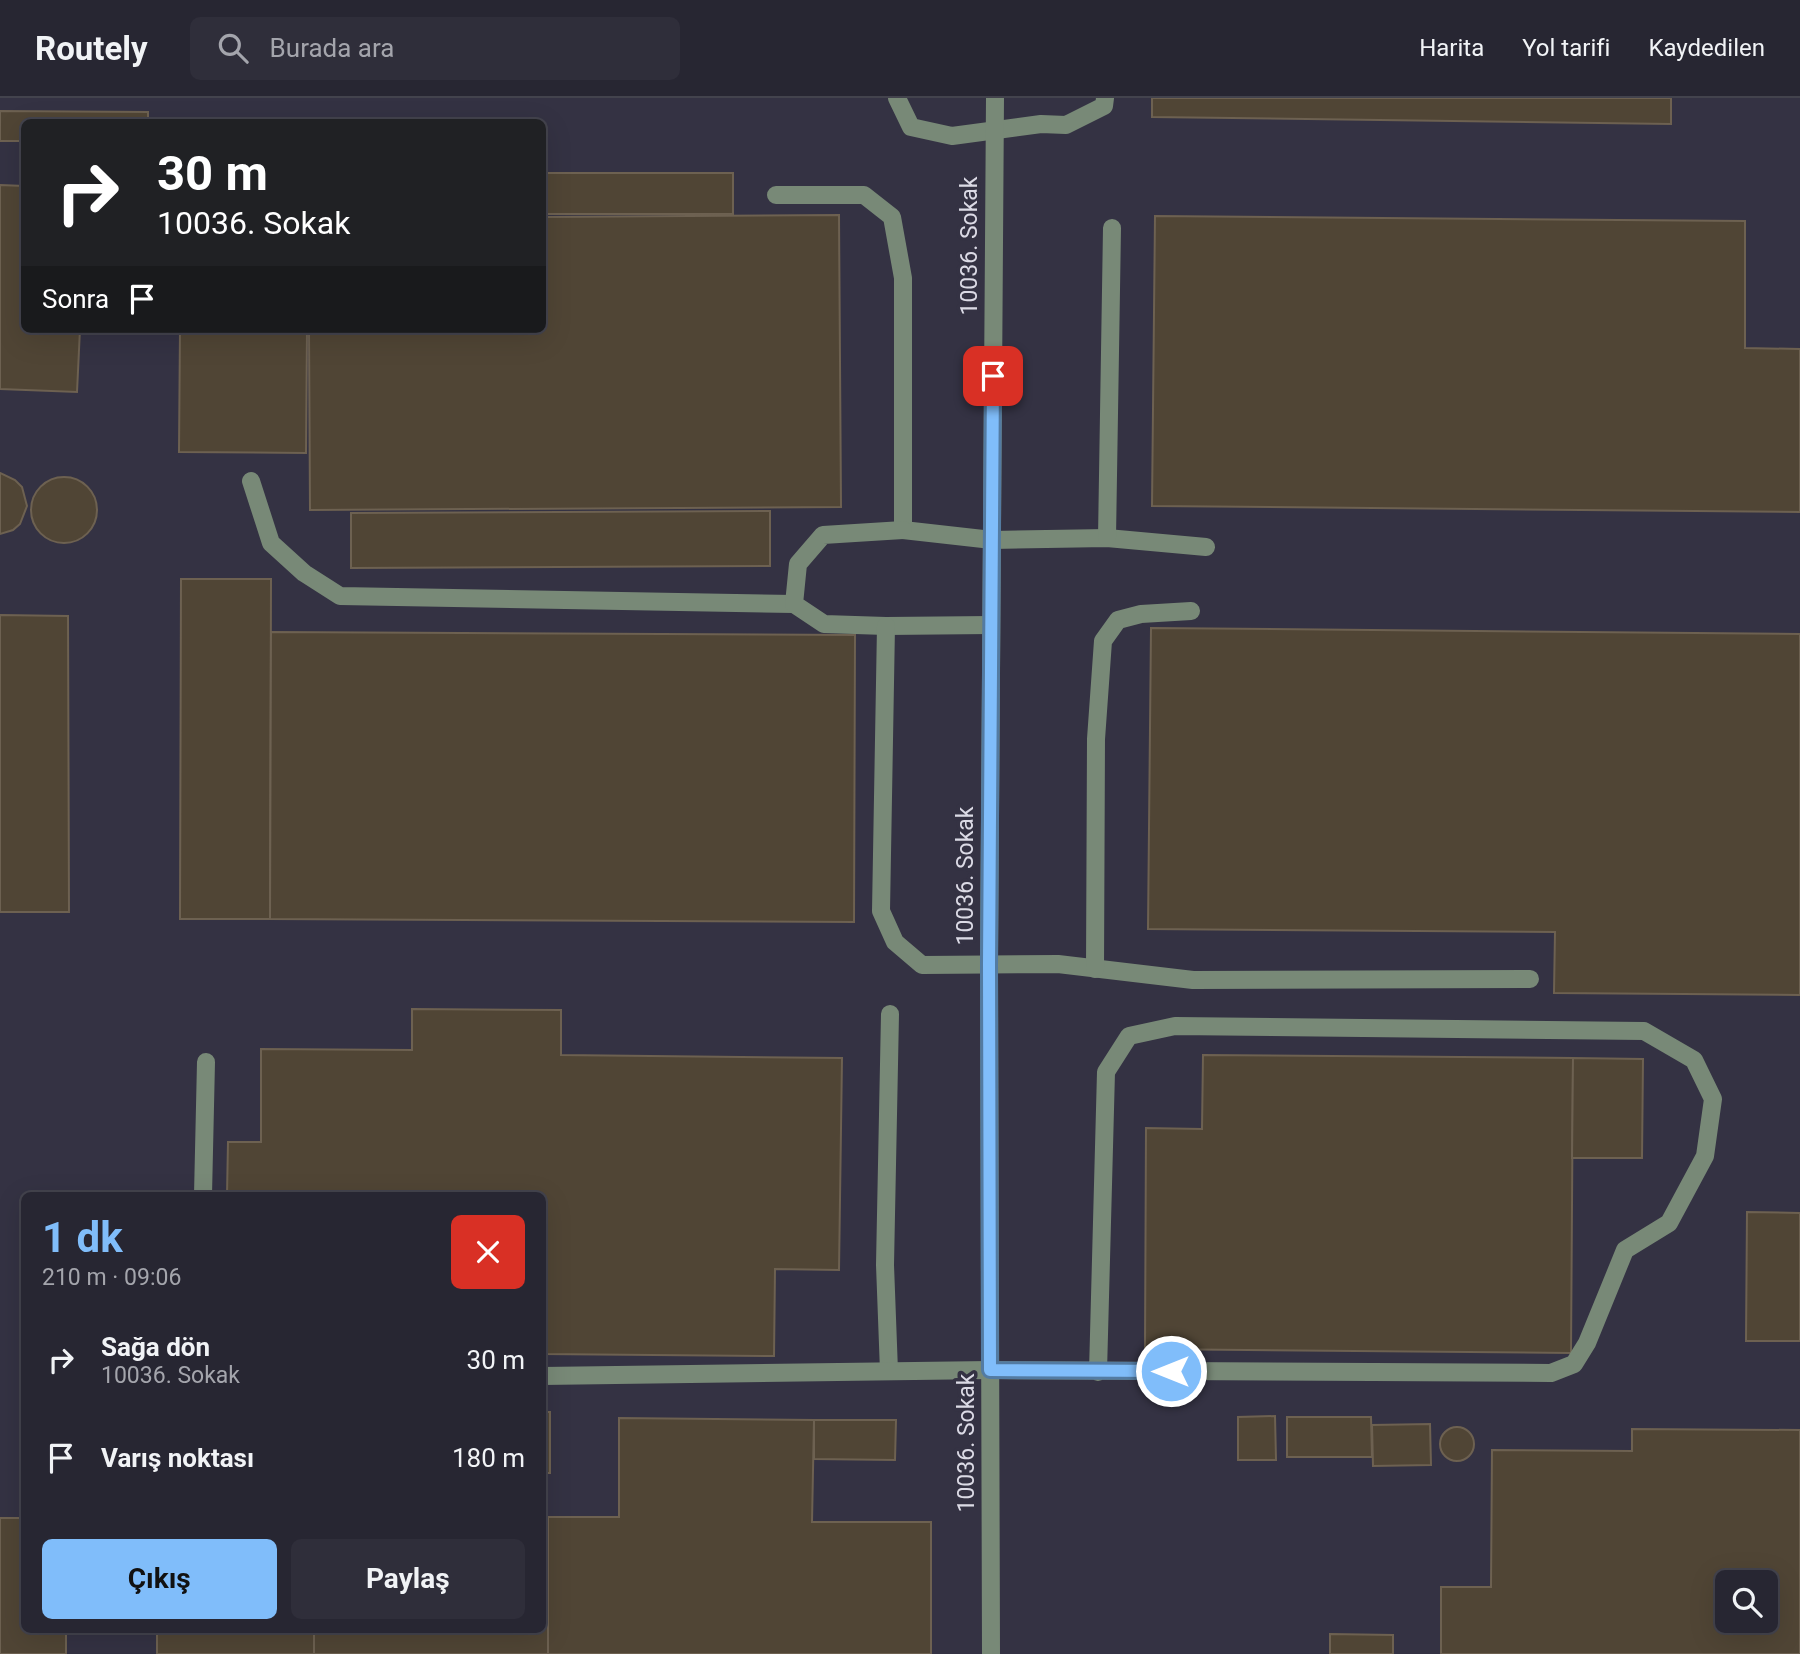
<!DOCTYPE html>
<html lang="tr">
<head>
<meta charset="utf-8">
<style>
	:root { --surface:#272632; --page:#2f2e3a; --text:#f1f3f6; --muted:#a4a5ac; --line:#43434d; --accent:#80bdfa }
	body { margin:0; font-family:Roboto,sans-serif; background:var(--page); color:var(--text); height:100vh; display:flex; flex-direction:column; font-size:26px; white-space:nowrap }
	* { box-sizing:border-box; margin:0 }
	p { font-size:23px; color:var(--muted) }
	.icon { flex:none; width:38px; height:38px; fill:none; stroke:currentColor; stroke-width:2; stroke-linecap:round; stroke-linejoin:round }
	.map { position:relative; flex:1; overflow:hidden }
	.sheet { position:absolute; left:21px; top:1094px; width:525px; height:441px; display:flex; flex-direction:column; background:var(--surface); border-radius:10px; box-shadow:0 7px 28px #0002,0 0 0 2px var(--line) }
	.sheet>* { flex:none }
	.top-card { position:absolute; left:21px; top:21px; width:525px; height:214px; border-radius:10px; box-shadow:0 7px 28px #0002,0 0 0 2px var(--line); background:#202124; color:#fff; overflow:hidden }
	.tools { position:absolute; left:1715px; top:1472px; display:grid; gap:14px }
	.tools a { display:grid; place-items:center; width:63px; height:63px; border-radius:10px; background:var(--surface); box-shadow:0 7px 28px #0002,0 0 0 2px var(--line); font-size:35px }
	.pin { position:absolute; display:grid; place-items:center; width:60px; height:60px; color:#fff; margin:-30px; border-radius:14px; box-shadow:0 4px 10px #0006 }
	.me { position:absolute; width:77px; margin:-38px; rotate:270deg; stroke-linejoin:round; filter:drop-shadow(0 0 5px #0008) }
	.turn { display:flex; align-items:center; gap:24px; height:147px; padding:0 21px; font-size:32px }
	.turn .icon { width:91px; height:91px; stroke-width:2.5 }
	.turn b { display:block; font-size:49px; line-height:60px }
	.then { display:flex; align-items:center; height:66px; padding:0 21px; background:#0003; gap:14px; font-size:26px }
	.round { display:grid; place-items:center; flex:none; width:74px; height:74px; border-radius:10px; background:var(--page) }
	.head { display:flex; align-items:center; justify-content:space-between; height:119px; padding:0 21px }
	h1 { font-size:42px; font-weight:700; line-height:52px; color:var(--accent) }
	.button { display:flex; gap:14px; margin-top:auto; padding:14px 21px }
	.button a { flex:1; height:80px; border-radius:10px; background:var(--accent); color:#111; font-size:28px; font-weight:700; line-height:80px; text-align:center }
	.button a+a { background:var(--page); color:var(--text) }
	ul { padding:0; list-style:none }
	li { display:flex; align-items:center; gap:21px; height:98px; padding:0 21px }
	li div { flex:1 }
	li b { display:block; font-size:26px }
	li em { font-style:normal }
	header { display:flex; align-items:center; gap:42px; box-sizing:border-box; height:98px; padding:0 35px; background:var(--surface); border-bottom:2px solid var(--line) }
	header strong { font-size:33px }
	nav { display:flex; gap:38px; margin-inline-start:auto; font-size:24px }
	.search { width:490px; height:63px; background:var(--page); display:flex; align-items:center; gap:18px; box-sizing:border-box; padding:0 24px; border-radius:10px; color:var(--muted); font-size:26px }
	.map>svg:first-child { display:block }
	.building { fill:#504535; stroke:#6d6151; stroke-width:2; fill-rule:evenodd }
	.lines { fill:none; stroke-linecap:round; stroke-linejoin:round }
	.minor { stroke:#788977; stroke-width:18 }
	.route-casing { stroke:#537ba2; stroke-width:18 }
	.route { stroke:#80bdfa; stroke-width:12 }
	.labels { text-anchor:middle; stroke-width:7; stroke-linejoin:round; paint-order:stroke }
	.street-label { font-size:23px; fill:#dbdae5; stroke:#343243 }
</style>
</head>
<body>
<header>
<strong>Routely</strong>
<div class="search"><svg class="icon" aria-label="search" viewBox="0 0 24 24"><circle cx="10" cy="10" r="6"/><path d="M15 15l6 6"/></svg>Burada ara</div>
<nav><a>Harita</a><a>Yol tarifi</a><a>Kaydedilen</a></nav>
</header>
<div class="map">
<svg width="1800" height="1556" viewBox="0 0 1800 1556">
	<rect width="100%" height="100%" fill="#343243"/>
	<!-- building -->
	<g class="building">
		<polygon points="1152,0 1671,0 1671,26 1152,19"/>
		<polygon points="0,13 148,14 148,24 24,24 24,43 0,43"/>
		<rect x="542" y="75" width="191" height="41"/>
		<polygon points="0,87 24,88 24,231 80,231 77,294 0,291"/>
		<polygon points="839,117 841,409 310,412 309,231 542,231 542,119"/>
		<polygon points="1155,118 1745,123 1745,250 1800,251 1800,414 1152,408"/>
		<polygon points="180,231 307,231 306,355 179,354"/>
		<polygon points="0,375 15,382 22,389 27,408 20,426 13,432 0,436"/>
		<circle cx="64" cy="412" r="33"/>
		<polygon points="770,413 770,468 351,470 351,415"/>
		<polygon points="181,481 271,481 270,821 180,821"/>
		<polygon points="0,517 68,518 69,814 0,814"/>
		<polygon points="1151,530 1800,536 1800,897 1554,895 1555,834 1148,831"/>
		<polygon points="271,534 855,537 854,824 270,821"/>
		<polygon points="412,911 561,912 561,957 842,960 839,1172 775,1171 774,1258 542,1256 542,1097 227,1097 228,1044 261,1044 261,951 412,952"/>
		<polygon points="1203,957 1573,960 1571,1255 1145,1251 1146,1030 1202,1031"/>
		<polygon points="1573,960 1643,961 1642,1060 1572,1060"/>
		<polygon points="1747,1114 1800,1115 1800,1243 1746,1243"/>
		<rect x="542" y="1314" width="8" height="61"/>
		<polygon points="1275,1318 1276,1362 1238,1362 1238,1319"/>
		<polygon points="1287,1319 1371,1319 1372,1359 1287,1359"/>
		<polygon points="619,1320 814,1322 812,1424 931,1424 931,1556 548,1556 548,1419 619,1419"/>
		<polygon points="814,1322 896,1322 895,1362 814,1361"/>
		<polygon points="1430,1326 1431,1367 1373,1368 1372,1327"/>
		<circle cx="1457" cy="1346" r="17"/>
		<path d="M 1632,1331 L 1800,1332 L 1800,1556 L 1441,1556 L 1441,1489 L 1491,1489 L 1492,1352 L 1632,1353 ZM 1727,1484 L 1766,1484 L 1766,1522 L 1727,1522 Z"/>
		<polygon points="542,1419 548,1419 548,1556 314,1556 314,1531 542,1531"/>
		<polygon points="0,1420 24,1420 24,1531 66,1531 66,1556 0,1556"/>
		<rect x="157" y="1531" width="157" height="25"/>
		<polygon points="1330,1536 1393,1537 1393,1556 1330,1556"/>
	</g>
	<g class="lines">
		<!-- minor -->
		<g class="minor">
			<polyline points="897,0 911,29 952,38 1041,26 1066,27 1104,8 1105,0"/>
			<polyline points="776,97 864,97 892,119 903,180 903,432 992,442 1107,440 1206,449"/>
			<polyline points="251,383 271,445 304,475 340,498 794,506"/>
			<polyline points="903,432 823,437 798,466 794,506 824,526 886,528 991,527"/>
			<polyline points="1107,440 1112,130"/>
			<polyline points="886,528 881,813 895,844 922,867 1058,866 1193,882 1530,881"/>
			<polyline points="1095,871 1096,641 1103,543 1118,522 1141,516 1191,513"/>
			<polyline points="203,1097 206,964"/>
			<polyline points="889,1273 885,1167 890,916"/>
			<polyline points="542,1278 990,1272 1551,1275 1574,1266 1587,1245 1625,1152 1669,1125 1705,1058 1713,1001 1694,962 1644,933 1175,928 1129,938 1106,974 1098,1274"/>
			<polyline points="991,1556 989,866 995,0"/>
		</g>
	</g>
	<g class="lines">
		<defs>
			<polyline id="route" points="993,278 989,866 990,1272 1171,1273"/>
		</defs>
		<!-- route casing -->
		<use href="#route" class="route-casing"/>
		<!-- route -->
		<use href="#route" class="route"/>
	</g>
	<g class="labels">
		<!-- street labels -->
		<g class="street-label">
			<text transform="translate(969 148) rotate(-90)" y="8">10036. Sokak</text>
			<text transform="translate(965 778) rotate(-90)" y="8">10036. Sokak</text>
			<text transform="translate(966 1345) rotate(-90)" y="8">10036. Sokak</text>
		</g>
	</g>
</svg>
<div class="tools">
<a><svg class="icon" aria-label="search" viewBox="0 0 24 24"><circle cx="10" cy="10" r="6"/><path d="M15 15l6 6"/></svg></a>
</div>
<div class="pin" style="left:993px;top:278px;background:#d93025"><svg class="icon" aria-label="arrive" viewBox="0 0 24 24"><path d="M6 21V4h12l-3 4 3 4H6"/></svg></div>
<svg class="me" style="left:1171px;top:1273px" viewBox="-20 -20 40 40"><circle r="17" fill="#80bdfa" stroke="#fff" stroke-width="3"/><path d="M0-11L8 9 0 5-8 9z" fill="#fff"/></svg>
<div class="top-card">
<div class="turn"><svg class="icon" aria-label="right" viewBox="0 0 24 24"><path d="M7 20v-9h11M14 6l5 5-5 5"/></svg><div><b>30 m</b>10036. Sokak</div></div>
<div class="then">Sonra<svg class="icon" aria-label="arrive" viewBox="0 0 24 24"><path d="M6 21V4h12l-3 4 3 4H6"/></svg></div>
</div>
<section class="sheet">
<div class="head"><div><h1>1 dk</h1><p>210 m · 09:06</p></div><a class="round" style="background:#d93025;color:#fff"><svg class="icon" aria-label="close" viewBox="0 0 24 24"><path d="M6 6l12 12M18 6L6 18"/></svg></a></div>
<ul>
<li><svg class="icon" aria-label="right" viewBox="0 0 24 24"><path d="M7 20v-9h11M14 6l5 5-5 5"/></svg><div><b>Sağa dön</b><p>10036. Sokak</p></div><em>30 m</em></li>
<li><svg class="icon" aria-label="arrive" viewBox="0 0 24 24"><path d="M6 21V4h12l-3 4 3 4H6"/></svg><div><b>Varış noktası</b></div><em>180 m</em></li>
</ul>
<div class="button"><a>Çıkış</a><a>Paylaş</a></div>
</section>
</div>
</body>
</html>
